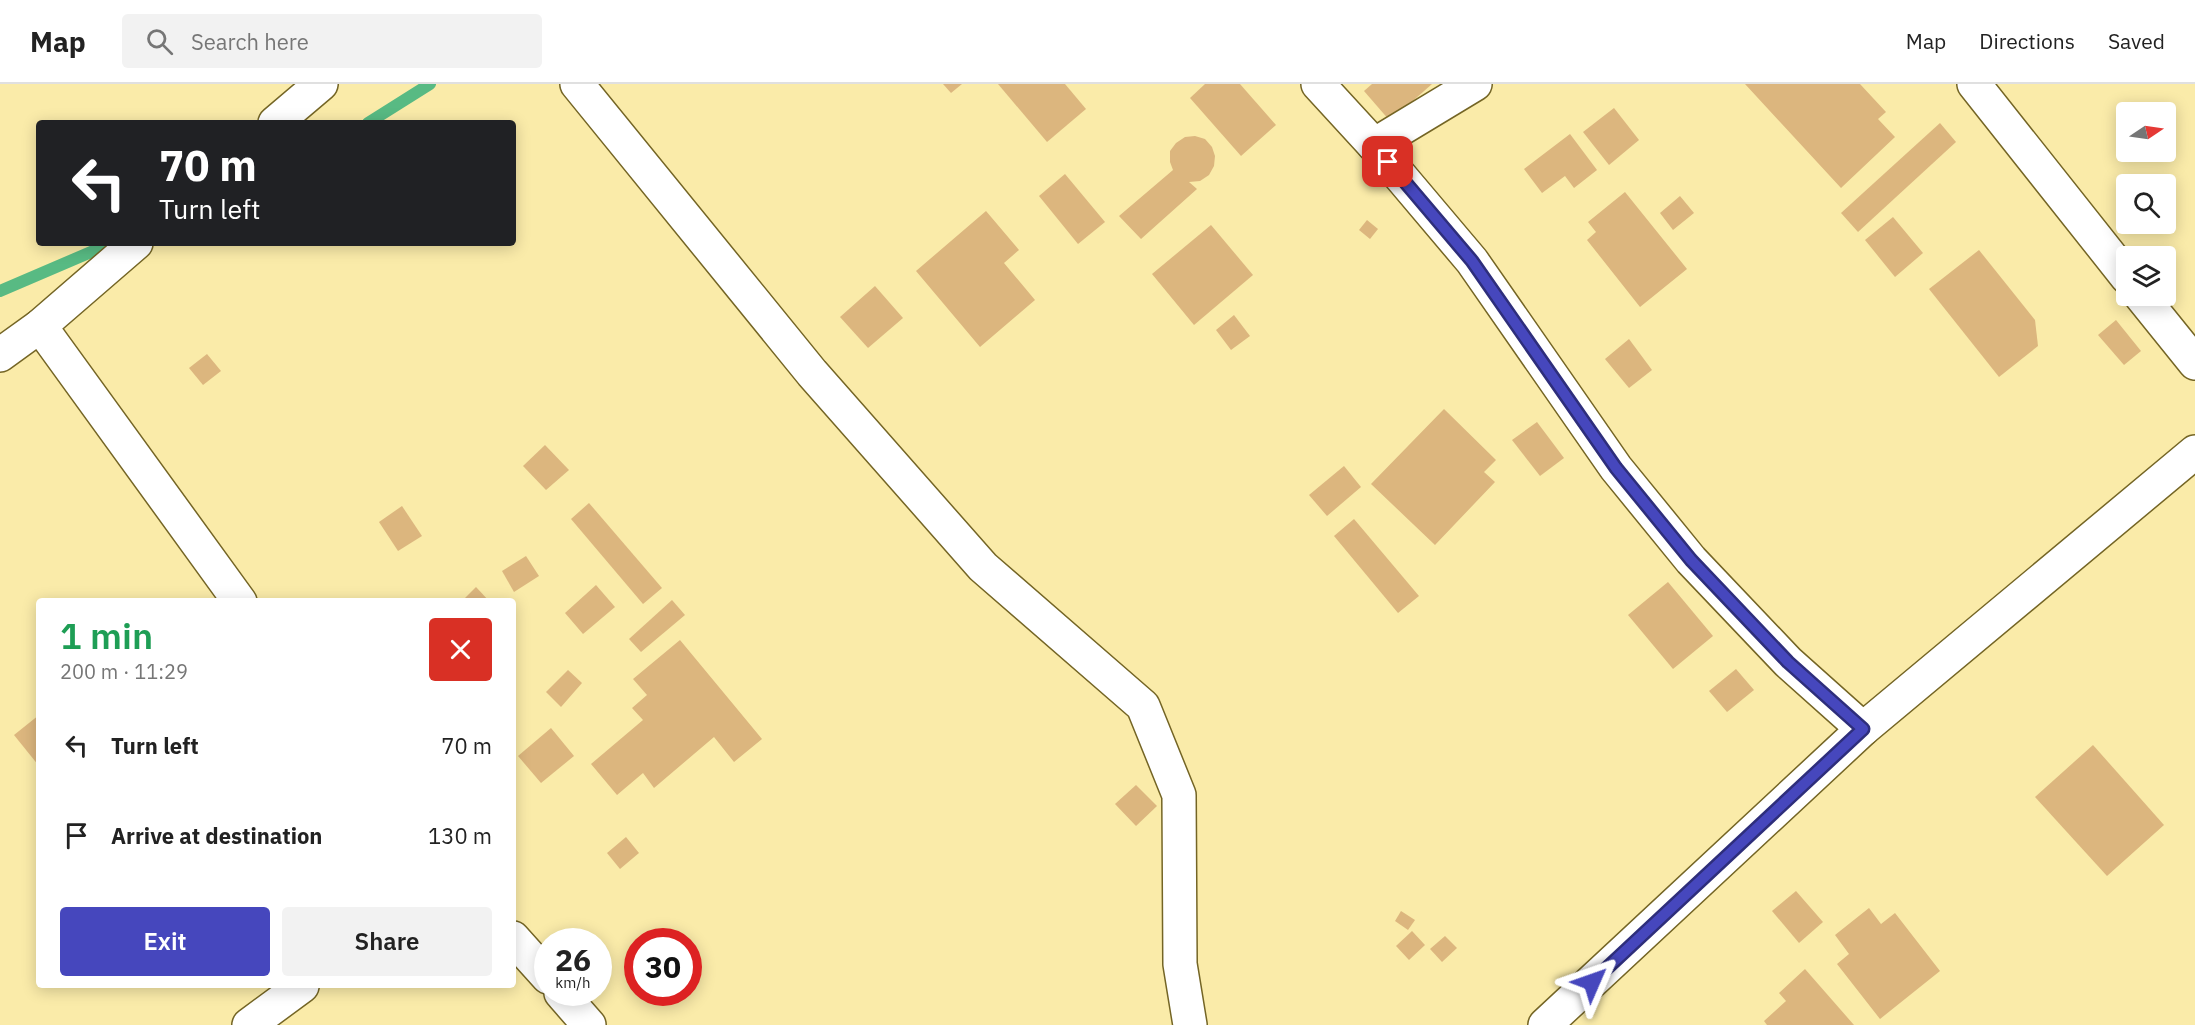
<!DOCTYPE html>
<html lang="en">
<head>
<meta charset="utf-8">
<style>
	:root { --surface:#fff; --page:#f2f2f2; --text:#222; --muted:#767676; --line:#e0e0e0; --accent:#4647bd }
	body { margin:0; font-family:"IBM Plex Sans",sans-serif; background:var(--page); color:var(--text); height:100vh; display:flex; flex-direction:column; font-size:22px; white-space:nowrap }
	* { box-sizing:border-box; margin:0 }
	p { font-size:20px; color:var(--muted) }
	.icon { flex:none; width:33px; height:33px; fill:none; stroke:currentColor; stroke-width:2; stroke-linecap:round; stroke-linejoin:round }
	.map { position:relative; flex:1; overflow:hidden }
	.details { position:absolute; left:36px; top:514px; width:480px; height:390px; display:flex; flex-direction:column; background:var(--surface); border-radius:6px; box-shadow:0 3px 15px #0003 }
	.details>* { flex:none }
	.hud { position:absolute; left:36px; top:36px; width:480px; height:126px; border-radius:6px; box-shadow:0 3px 15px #0003; background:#202124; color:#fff; overflow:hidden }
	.needle { width:39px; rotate:77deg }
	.controls { position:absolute; left:2116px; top:18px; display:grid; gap:12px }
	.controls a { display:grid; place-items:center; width:60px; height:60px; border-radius:6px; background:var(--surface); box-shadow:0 3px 15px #0003; font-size:30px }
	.speed { position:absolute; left:534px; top:844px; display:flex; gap:12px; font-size:30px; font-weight:700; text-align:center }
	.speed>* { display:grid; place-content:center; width:78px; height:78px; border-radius:50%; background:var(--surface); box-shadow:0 3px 15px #0003; line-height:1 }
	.speed small { font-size:15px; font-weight:400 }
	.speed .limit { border:9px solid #d22; background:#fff; color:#111 }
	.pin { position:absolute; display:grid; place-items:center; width:51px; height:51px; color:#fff; margin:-26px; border-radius:12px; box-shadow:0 3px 9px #0006 }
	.me { position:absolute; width:66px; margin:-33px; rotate:47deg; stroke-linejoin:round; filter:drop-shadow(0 0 4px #0008) }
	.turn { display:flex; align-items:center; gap:21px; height:126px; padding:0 24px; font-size:27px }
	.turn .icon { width:78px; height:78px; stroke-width:2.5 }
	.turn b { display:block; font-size:42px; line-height:51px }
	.round { display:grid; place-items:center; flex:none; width:63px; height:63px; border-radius:6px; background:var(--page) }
	.head { display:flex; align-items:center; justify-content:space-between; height:102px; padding:0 24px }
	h1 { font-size:36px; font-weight:600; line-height:45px; color:#1e9e55 }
	.button { display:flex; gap:12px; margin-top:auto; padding:12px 24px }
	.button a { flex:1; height:69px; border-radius:6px; background:var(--accent); color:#fff; font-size:24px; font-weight:600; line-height:69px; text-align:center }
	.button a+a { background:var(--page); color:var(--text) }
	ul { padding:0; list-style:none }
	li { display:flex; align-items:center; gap:18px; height:90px; padding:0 24px }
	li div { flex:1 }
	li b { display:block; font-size:22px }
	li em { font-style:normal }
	header { display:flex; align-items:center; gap:36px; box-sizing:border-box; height:84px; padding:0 30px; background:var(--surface); border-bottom:2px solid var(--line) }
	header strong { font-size:28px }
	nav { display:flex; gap:33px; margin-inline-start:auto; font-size:21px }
	.search { width:420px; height:54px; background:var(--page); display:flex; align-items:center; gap:15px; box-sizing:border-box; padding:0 21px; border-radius:6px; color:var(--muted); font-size:22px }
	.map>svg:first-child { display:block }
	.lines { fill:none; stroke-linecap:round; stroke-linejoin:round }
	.stream { stroke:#58ba83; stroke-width:12 }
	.building { fill:#dcb67e }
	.street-casing { stroke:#746525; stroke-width:36 }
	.street { stroke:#fff; stroke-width:33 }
	.route-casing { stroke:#2e2e7b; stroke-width:15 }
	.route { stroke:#4647bd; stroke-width:10 }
</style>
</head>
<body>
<header>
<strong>Map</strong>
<div class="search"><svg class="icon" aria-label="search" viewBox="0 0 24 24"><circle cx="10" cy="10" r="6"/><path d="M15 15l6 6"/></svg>Search here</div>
<nav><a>Map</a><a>Directions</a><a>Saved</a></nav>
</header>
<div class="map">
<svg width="2195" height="941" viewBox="0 0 2195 941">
	<rect width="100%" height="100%" fill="#faeba9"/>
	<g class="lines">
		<!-- stream -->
		<g class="stream">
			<polyline points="368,39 430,0"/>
			<polyline points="0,207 112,159"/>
		</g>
	</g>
	<!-- building -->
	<g class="building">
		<polygon points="943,0 962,0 951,9"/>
		<polygon points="998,0 1065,0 1086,25 1047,58"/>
		<polygon points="1205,0 1240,0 1276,41 1241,72 1190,14"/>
		<polygon points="1372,0 1432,0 1390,37 1364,7"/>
		<polygon points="1745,0 1860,0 1886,28 1878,35 1895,53 1841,104"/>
		<polygon points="1614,24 1639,56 1609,81 1583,48"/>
		<polygon points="1940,39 1956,58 1858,148 1841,129"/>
		<polygon points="1570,50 1597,86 1574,104 1565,92 1542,109 1524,85"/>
		<polygon points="1195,52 1205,55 1212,63 1215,72 1214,82 1209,91 1200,97 1189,98 1197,105 1141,155 1119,132 1173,86 1170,78 1170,67 1176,59 1185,53"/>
		<polygon points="1065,90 1105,138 1078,160 1039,112"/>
		<polygon points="1625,108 1687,185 1640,223 1587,156 1596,148 1588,138"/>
		<polygon points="1680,112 1694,129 1673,146 1660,129"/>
		<polygon points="986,127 1019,166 1004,179 1035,216 980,263 916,187"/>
		<polygon points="1893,133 1923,169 1895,193 1865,156"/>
		<polygon points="1367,136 1378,145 1370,155 1359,146"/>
		<polygon points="1211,141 1253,191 1194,241 1152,190"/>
		<polygon points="1979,166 2035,236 2038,262 1999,293 1929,205"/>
		<polygon points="875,202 903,234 868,264 840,233"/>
		<polygon points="1234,231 1250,252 1231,266 1216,246"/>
		<polygon points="2116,236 2141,267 2124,281 2098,251"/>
		<polygon points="1629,255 1652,286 1629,304 1605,275"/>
		<polygon points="207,270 221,287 203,301 189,284"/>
		<polygon points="1444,325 1496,376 1484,388 1495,398 1435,461 1371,400"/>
		<polygon points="1537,338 1564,374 1540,392 1512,356"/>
		<polygon points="545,361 569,386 546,406 523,382"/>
		<polygon points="1344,382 1361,403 1327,432 1309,411"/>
		<polygon points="589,419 662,504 643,520 571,435"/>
		<polygon points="402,422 422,452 398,467 379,438"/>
		<polygon points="1354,435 1419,512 1398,529 1334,452"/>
		<polygon points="526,472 539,492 514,508 502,487"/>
		<polygon points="1668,498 1713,552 1673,585 1628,531"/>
		<polygon points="596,501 615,523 583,550 565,529"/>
		<polygon points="476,503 490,518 461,518"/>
		<polygon points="672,516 685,531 641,568 629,555"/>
		<polygon points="680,556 762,655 734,678 714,653 654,704 643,689 617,711 591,680 643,636 632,624 647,611 633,595"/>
		<polygon points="1736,585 1754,606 1727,628 1709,607"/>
		<polygon points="568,586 582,599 561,623 546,608"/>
		<polygon points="39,631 39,682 14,651"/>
		<polygon points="551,644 574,672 541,699 518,672"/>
		<polygon points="2093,661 2164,741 2107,792 2035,713"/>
		<polygon points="1136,701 1157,722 1136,742 1115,720"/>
		<polygon points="626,753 639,769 620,785 607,769"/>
		<polygon points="1796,807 1823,838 1799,859 1772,827"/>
		<polygon points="1869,824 1881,840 1895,829 1940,887 1880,935 1837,880 1849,870 1835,851"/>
		<polygon points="1401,827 1415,836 1408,846 1395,837"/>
		<polygon points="1412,847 1425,861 1409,876 1396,862"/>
		<polygon points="1445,852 1457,864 1442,878 1430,865"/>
		<polygon points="1805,885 1854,941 1767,941 1764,937 1786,917 1779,909"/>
	</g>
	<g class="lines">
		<defs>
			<g id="street">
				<polyline points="577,0 812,289 983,483 1143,622 1179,711 1180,880 1190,941"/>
				<polyline points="1318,0 1374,61 1472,177 1616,384 1691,476 1788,578 1863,645"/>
				<polyline points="1974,0 2127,193"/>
				<polyline points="275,39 321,0"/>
				<polyline points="1374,61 1475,0"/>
				<polyline points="2141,212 2195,279"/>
				<polyline points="40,242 240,518"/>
				<polyline points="0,271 40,242 136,159"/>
				<polyline points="513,854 548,893"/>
				<polyline points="561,909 589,941"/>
				<polyline points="249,941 302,902"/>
				<polyline points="1545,941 1863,645 2195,368"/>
			</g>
		</defs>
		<!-- street casing -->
		<use href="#street" class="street-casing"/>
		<!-- street -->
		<use href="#street" class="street"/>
	</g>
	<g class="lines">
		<defs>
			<polyline id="route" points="1388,78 1472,177 1616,384 1691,476 1788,578 1863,645 1592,898"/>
		</defs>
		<!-- route casing -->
		<use href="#route" class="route-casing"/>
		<!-- route -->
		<use href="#route" class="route"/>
	</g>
</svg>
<div class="controls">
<a><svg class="needle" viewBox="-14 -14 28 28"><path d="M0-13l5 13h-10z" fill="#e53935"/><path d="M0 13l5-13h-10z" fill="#767676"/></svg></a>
<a><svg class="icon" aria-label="search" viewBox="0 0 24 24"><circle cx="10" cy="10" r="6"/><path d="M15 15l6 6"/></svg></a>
<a><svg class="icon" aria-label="layers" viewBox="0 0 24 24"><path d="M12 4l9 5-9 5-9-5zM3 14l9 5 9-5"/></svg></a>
</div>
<div class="speed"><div>26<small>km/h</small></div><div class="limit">30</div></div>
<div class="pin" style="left:1388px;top:78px;background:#d93025"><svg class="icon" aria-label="arrive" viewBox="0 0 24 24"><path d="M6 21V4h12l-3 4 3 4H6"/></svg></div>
<svg class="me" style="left:1592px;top:898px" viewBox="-20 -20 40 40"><path d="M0-17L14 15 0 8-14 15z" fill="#4647bd" stroke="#fff" stroke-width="4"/></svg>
<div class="hud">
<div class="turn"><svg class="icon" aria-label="left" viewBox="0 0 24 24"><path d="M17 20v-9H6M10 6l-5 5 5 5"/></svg><div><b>70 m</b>Turn left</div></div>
</div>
<section class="details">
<div class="head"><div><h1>1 min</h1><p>200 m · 11:29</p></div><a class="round" style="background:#d93025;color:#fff"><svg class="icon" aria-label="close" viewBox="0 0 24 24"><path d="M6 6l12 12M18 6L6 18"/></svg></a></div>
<ul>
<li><svg class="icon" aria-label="left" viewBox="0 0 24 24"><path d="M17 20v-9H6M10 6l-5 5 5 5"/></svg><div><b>Turn left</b></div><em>70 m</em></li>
<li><svg class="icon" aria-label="arrive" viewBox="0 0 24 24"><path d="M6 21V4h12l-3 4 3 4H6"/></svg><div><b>Arrive at destination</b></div><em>130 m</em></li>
</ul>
<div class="button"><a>Exit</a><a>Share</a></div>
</section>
</div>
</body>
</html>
